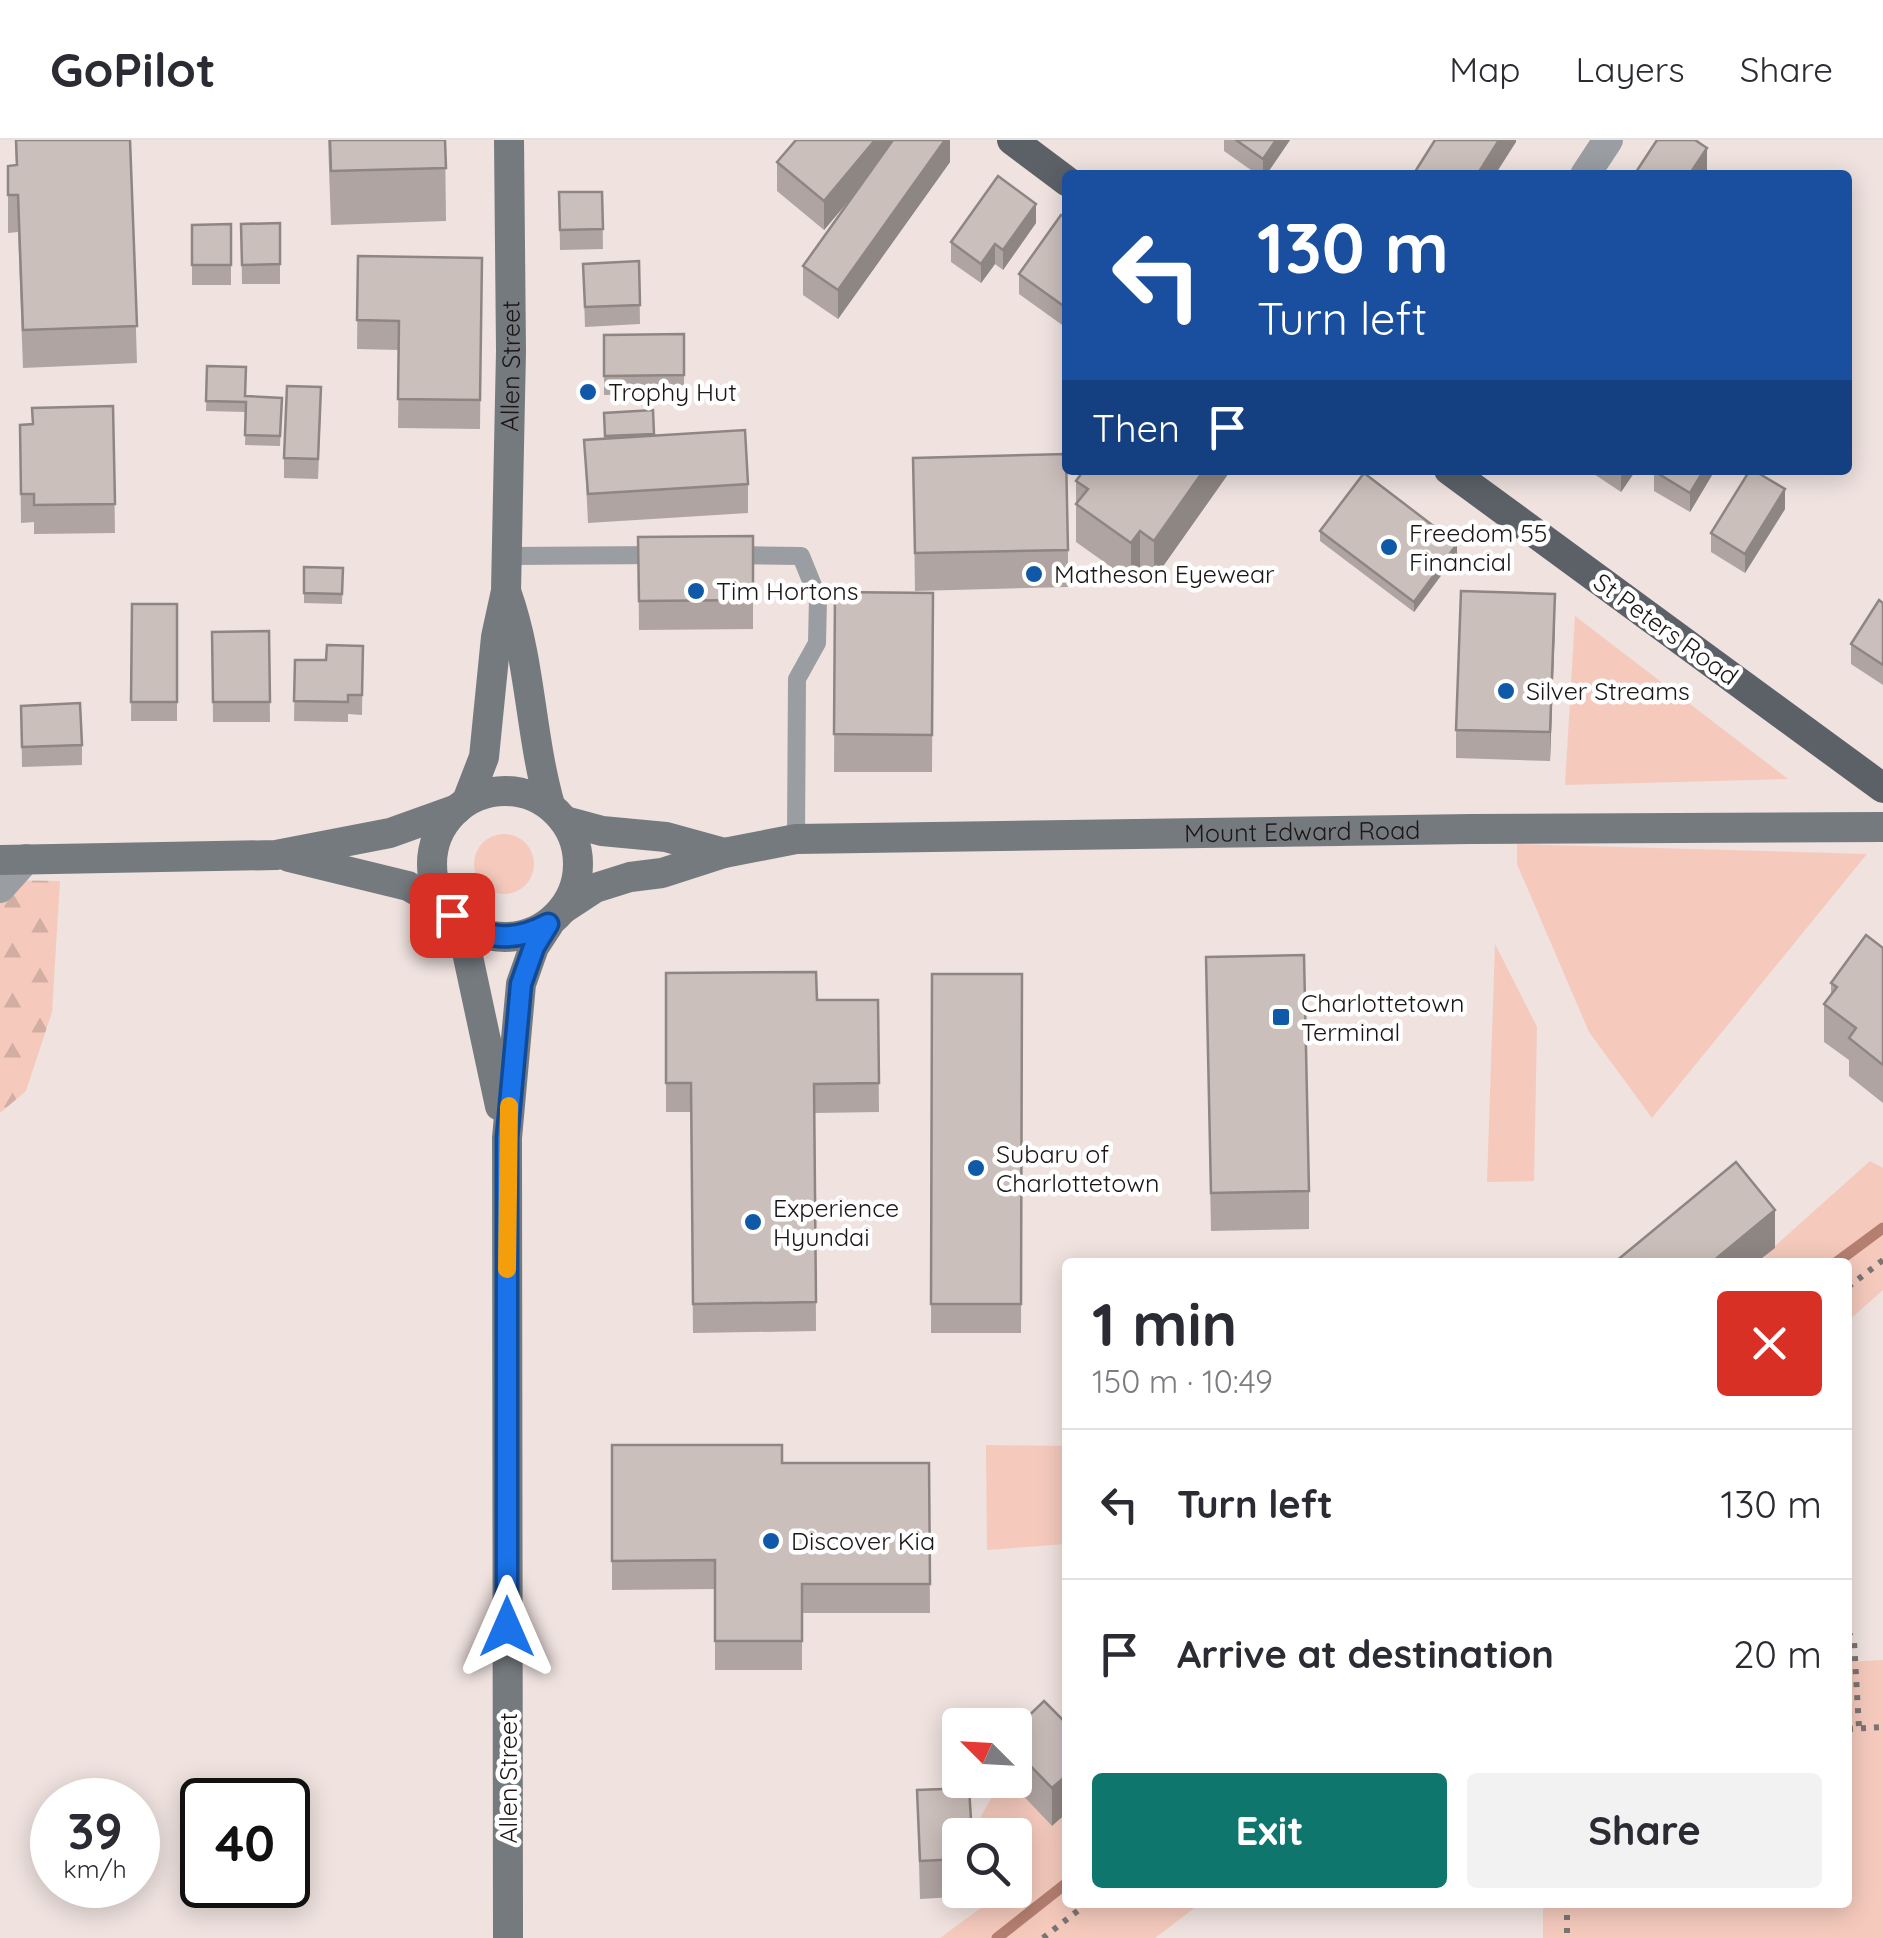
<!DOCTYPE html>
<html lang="en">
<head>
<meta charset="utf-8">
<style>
	:root { --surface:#fff; --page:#f2f2f3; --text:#2b2b33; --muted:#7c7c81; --line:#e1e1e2; --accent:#0f766e }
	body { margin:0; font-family:Quicksand,sans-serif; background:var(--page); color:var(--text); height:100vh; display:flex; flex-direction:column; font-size:38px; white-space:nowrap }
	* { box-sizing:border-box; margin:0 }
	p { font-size:32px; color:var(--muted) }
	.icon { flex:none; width:55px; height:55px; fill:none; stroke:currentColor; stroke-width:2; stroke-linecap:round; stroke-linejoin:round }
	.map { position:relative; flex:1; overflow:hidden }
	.sheet { position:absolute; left:1062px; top:1118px; width:790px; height:650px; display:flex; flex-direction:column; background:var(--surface); border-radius:10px; box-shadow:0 5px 25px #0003 }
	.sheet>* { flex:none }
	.top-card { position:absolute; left:1062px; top:30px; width:790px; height:305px; border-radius:10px; box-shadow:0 5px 25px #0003; background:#1a4fa0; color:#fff; overflow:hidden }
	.needle { width:65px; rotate:294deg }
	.tools { position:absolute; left:942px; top:1568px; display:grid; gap:20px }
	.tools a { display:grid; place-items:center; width:90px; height:90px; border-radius:10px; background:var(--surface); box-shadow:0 5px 25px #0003; font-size:50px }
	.speed { position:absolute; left:30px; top:1638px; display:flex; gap:20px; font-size:50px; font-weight:700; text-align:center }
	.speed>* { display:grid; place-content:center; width:130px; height:130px; border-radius:50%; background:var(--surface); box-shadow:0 5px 25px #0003; line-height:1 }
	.speed small { font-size:25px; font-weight:400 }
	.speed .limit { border:5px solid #111; border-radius:15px; background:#fff; color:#111 }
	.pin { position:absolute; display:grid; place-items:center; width:85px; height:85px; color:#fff; margin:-42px; border-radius:20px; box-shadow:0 5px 15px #0006 }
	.me { position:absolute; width:110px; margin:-55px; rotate:0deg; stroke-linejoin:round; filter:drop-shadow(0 0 8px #0008) }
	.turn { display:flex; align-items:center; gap:35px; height:210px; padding:0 30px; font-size:45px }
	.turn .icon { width:130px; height:130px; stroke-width:2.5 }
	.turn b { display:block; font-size:70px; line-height:85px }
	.then { display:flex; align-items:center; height:95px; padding:0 30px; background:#0003; gap:20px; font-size:38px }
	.round { display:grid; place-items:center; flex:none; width:105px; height:105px; border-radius:10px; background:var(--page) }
	.headline { display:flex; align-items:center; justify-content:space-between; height:170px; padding:0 30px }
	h1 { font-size:60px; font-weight:700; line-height:75px }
	.action { display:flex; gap:20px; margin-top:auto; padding:20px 30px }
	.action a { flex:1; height:115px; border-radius:10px; background:var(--accent); color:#fff; font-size:40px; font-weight:700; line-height:115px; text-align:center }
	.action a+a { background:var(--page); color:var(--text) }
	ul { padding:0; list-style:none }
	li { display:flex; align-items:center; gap:30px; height:150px; padding:0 30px; border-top:2px solid var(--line) }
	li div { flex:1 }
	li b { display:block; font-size:38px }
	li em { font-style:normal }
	header { display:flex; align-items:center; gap:60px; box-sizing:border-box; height:140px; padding:0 50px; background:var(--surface); border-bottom:2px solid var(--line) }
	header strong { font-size:48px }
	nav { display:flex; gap:55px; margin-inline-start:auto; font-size:35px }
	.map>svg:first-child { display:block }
	.green { fill:#f5cabd }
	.forest { fill:url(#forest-firs) }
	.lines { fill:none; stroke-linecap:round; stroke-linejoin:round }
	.stream { stroke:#b57f70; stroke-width:11 }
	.path { stroke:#7c7472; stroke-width:6; stroke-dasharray:5 8; stroke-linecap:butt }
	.lane { stroke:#9a9da1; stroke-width:18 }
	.street { stroke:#9a9da1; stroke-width:30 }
	.secondary { stroke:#757a7f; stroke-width:30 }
	.primary { stroke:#5c6168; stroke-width:30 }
	.wall { fill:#afa4a1 }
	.shaded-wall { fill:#8e8683 }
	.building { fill:#cbbfbb; stroke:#8e8683; stroke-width:2.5 }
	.route-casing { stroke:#114b97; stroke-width:25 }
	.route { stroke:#1a73e8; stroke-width:18 }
	.slow { stroke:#f59e0b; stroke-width:18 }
	.poi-dot { fill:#0f59a8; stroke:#fff; stroke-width:4 }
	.labels { text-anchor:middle; stroke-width:9; stroke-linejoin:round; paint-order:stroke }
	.street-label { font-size:25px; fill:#1c1716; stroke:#fff }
	.poi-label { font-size:25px; fill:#1c1716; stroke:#fff; text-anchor:start }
</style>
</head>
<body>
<header>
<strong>GoPilot</strong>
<nav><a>Map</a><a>Layers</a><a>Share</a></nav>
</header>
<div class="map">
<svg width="1883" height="1798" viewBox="0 0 1883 1798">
	<defs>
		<pattern id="forest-firs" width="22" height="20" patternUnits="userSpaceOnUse" patternTransform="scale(2.5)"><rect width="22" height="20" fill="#f5cabd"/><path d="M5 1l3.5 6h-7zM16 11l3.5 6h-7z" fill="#d1ada2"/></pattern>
	</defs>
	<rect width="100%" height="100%" fill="#efe2df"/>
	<!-- green -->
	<g class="green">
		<polygon points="1575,476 1788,639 1565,645"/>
		<circle cx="504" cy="724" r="30"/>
		<polygon points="1517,704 1867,714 1652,978 1589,892 1517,724"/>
		<polygon points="1495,804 1537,887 1534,1041 1487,1042"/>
		<polygon points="1870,1021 1883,1028 1883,1150 1848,1181 1848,1122 1757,1122"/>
		<polygon points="986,1305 1067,1306 1067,1404 987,1410"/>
		<polygon points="1883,1520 1883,1798 1543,1798 1543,1763 1848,1762 1848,1522"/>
		<polygon points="1002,1640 1008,1640 1052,1686 1067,1674 1068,1762 1201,1763 1155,1798 940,1798 986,1764 985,1750 1015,1750 1015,1695 982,1695 981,1676"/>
	</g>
	<!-- forest -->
	<polygon class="forest" points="0,740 60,741 52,872 26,951 0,973"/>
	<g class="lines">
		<!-- stream -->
		<g class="stream">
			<polyline points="1837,1122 1883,1088"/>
			<polyline points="997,1798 1068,1742"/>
		</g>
		<!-- path -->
		<g class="path">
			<polyline points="1848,1147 1883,1120"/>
			<polyline points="1848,1492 1854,1501 1859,1588"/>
			<polyline points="1848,1589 1883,1587"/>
			<polyline points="1567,1762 1567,1798"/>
			<polyline points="1043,1798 1089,1762"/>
		</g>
		<!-- lane -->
		<g class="lane">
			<polyline points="733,415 801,416 818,458 817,503 797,539 796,699"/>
			<polyline points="506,416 662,415"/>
		</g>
		<!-- street -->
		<g class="street">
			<polyline points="1585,35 1608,0"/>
			<polyline points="0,748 26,719"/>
		</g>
		<!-- secondary -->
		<g class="secondary">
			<path d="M 507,454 C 531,522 530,595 550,665"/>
			<circle cx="505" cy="724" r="73"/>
			<path id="s1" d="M 467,661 L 484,617 L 496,497 L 506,451 L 511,211 L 509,0"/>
			<polyline points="565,681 602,691 666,697 724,713"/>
			<polyline points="289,717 408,746 444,766"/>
			<polyline points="0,720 276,715 390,693 457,669"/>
			<path id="s2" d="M 563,769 L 595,748 L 630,737 L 662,733 L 724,713 L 796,699 L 1471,689 L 1883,687"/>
			<polyline points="452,775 467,812 500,966"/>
			<polyline points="508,1798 507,998 521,844 534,807 549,784"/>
		</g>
		<!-- primary -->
		<g class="primary">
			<polyline points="1012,0 1068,42"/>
			<polyline points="1449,330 1883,648"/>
		</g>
	</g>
	<!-- wall -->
	<g class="wall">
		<polygon points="15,0 130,0 137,223 23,228 18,92 8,93 8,26 16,25"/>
		<polygon points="328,0 445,0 446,81 331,85"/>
		<polygon points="950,0 950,22 838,179 803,155 803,126 857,51 824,90 777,51 777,22"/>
		<polygon points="1224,0 1290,0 1266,35 1258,35 1224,11"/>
		<polygon points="559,52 602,52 603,109 560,110"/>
		<polygon points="1068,79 1068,183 1065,187 1019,154 1019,134"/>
		<polygon points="280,83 280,144 242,144 241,84"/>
		<polygon points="1036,83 1003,130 995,124 981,143 951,122 951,102"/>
		<polygon points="231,84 231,145 192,145 192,85"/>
		<polygon points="358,116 482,118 480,289 398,288 399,210 357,209"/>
		<polygon points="639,121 640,184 585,187 583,124"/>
		<polygon points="684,194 684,254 604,255 604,195"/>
		<polygon points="207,226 245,256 282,258 280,306 245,305 246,272 206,271"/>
		<polygon points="113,266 115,393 34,394 34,382 21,383 20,285 32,284"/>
		<polygon points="321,267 318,339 284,338 284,318"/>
		<polygon points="653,270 654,296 748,344 748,373 588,383 584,300 604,299 604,273"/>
		<polygon points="913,318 1068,410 1068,447 915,451"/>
		<polygon points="1084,330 1231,330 1154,439 1140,429 1131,441 1076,402 1076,341"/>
		<polygon points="1588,330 1636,330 1621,352"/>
		<polygon points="1654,330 1715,330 1690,372 1654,351"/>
		<polygon points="1785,369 1745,433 1711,412 1711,393"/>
		<polygon points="1320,391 1457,414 1414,472 1320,401"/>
		<polygon points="753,396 753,489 639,490 638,397"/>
		<polygon points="304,427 343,428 342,464 304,463"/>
		<polygon points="835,452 933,453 932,632 834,632"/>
		<polygon points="1883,463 1883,545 1851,524 1851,504"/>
		<polygon points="132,464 177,464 177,581 131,581"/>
		<polygon points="1555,483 1550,621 1456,618 1456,590"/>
		<polygon points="269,491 270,582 213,582 212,492"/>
		<polygon points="363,506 362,575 348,574 348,582 294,581 295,520 326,520"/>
		<polygon points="21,566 82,605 82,625 22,627"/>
		<polygon points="1883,808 1883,963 1849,936 1849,920 1824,902 1824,864 1831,855 1831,843"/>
		<polygon points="1206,817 1309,1051 1309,1089 1211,1091"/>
		<polygon points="666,833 817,860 878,860 879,972 815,973 816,1191 693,1193 691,972 666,972"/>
		<polygon points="932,834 1022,834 1021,1193 931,1193"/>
		<polygon points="612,1305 782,1323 929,1323 930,1473 802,1473 802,1530 715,1530 715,1449 612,1450"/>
		<polygon points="1068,1585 1052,1686 1008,1640 1015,1640 1015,1589"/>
		<polygon points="917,1650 960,1695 960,1750 973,1750 973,1756 920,1759"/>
	</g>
	<!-- shaded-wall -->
	<g class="shaded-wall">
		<polygon points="875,0 900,0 824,90 824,61"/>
		<polygon points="945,0 950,0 950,22 838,179 838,150"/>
		<polygon points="1276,0 1290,0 1266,35 1263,35 1263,19"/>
		<polygon points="1499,0 1516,0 1516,2 1495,35 1477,35"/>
		<polygon points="1707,8 1707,35 1689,35"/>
		<polygon points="1036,64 1036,83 1003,130 1003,110"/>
		<polygon points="995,104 995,124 981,143 981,124"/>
		<polygon points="1068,163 1068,183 1065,187 1065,167"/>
		<polygon points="1204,330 1231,330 1154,439 1154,401"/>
		<polygon points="1623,330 1636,330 1621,352 1621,333"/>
		<polygon points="1704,330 1715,330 1690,372 1690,353"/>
		<polygon points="1785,349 1785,369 1745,433 1745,414"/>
		<polygon points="1140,391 1140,429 1131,441 1131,403"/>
		<polygon points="1457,404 1457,414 1414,472 1414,462"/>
		<polygon points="1555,454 1555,483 1550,621 1550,592"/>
		<polygon points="1775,1070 1775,1108 1757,1122 1712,1122"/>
		<polygon points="1068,1634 1068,1672 1052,1686 1052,1648"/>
	</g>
	<!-- building -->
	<g class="building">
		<polygon points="16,0 130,0 137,186 23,190 18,55 8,55 8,26 17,25"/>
		<polygon points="330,0 445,0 446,28 331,31"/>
		<polygon points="796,0 875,0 824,61 777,22"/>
		<polygon points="893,0 945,0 838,150 803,126"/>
		<polygon points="1236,0 1276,0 1263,19"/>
		<polygon points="1435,0 1499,0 1477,35 1413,35"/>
		<polygon points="1657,0 1695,0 1707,8 1689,35 1634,35"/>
		<polygon points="998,36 1036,64 1003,110 995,104 981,124 951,102"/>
		<polygon points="559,52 602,52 603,89 560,90"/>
		<polygon points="1061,75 1068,79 1068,163 1065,167 1019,134"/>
		<polygon points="280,83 280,124 242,125 241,84"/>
		<polygon points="231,84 231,125 192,125 192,85"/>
		<polygon points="358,116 482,118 480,260 398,259 399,181 357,180"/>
		<polygon points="639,121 640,165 585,167 583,124"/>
		<polygon points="684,194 684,235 604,236 604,195"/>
		<polygon points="207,226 246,227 245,256 282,258 280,296 245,295 246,262 206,261"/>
		<polygon points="287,246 321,247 318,319 284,318"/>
		<polygon points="113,266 115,364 34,365 34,354 21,354 20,285 33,284 32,268"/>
		<polygon points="653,270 654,294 605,296 604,273"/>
		<polygon points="745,290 748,344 588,354 584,300"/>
		<polygon points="1066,314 1068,410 915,413 913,318"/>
		<polygon points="1084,330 1204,330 1154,401 1140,391 1131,403 1076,364 1088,349 1076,341"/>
		<polygon points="1654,330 1704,330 1690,353 1654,331"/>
		<polygon points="1750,330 1753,330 1785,349 1745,414 1711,393"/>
		<polygon points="1364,333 1457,404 1414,462 1320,391"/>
		<polygon points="753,396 753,460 639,461 638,397"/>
		<polygon points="304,427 343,428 342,454 304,453"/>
		<polygon points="1461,451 1555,454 1550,592 1456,590"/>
		<polygon points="835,452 933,453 932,595 834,594"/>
		<polygon points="1879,460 1883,463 1883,525 1851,504"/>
		<polygon points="132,464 177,464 177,562 131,562"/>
		<polygon points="269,491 270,562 213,562 212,492"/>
		<polygon points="327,505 363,506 362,555 348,555 348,562 294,561 295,520 326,520"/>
		<polygon points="80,563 82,605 22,607 21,566"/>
		<polygon points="1866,795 1883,808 1883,925 1849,898 1856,888 1824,864 1837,847 1831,843"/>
		<polygon points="1304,815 1309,1051 1211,1053 1206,817"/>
		<polygon points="816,832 817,860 878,860 879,943 814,944 816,1162 693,1164 691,943 666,943 666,833"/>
		<polygon points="932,834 1022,834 1021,1164 931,1164"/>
		<polygon points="1736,1022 1775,1070 1712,1122 1615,1122"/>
		<polygon points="612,1305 782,1305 782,1323 929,1323 930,1444 802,1444 802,1501 715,1501 715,1420 612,1421"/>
		<polygon points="1044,1561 1068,1585 1068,1634 1052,1648 1015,1610 1015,1589"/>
		<polygon points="969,1648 972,1695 960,1695 960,1719 920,1721 917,1650"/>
	</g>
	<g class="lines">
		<defs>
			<path id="route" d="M 452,775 C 483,800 513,803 548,784 L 534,807 L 521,844 L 507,998 L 507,1487"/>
		</defs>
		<!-- route casing -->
		<use href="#route" class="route-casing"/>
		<!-- route -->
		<use href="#route" class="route"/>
		<!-- slow -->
		<polyline class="slow" points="507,1129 509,966"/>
	</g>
	<!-- markers -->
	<g class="poi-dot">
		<circle cx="588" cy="252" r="10"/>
		<circle cx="1389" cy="407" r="10"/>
		<circle cx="1034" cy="434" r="10"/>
		<circle cx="696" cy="451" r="10"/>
		<circle cx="1506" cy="551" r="10"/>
		<rect x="1271" y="867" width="20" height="20" rx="5"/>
		<circle cx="976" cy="1028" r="10"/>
		<circle cx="753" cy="1082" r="10"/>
		<circle cx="771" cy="1401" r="10"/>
	</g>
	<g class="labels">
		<!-- street labels -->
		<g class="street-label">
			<text dy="9" stroke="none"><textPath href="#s1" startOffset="440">Allen Street</textPath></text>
			<text transform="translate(1666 489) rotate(36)" y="9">St Peters Road</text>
			<text dy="9" stroke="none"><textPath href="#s2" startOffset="752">Mount Edward Road</textPath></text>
			<text transform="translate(508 1638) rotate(-90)" y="9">Allen Street</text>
		</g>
		<!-- poi labels -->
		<g class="poi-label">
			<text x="608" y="261">Trophy Hut</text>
			<text x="1409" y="402">Freedom 55<tspan x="1409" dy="29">Financial</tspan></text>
			<text x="1054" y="443">Matheson Eyewear</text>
			<text x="716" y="460">Tim Hortons</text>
			<text x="1526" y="560">Silver Streams</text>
			<text x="1301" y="872">Charlottetown<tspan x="1301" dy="29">Terminal</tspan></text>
			<text x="996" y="1023">Subaru of<tspan x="996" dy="29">Charlottetown</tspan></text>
			<text x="773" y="1077">Experience<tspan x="773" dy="29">Hyundai</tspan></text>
			<text x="791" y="1410">Discover Kia</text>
		</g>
	</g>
</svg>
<div class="tools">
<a><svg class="needle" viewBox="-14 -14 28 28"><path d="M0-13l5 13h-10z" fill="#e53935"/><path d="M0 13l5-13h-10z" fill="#7c7c81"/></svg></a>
<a><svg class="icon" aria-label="search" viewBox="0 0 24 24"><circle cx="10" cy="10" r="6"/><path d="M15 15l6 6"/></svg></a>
</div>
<div class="speed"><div>39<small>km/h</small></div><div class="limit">40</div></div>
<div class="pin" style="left:452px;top:775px;background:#d93025"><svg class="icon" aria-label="arrive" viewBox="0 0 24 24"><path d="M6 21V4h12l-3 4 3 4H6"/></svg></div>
<svg class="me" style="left:507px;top:1487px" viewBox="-20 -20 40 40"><path d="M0-17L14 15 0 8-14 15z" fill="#1a73e8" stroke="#fff" stroke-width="4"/></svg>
<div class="top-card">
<div class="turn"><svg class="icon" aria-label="left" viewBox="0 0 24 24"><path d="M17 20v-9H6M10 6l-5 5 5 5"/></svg><div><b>130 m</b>Turn left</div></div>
<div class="then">Then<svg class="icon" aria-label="arrive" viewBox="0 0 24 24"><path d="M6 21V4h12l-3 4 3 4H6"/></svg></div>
</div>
<section class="sheet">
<div class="headline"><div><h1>1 min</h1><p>150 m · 10:49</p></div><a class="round" style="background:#d93025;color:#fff"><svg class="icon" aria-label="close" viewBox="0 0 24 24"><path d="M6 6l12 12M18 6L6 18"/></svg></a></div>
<ul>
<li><svg class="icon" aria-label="left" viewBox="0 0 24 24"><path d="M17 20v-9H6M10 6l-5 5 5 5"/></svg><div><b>Turn left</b></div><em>130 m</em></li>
<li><svg class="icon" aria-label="arrive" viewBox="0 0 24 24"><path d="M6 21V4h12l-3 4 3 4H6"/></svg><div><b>Arrive at destination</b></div><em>20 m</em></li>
</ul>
<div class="action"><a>Exit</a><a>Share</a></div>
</section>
</div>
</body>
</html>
